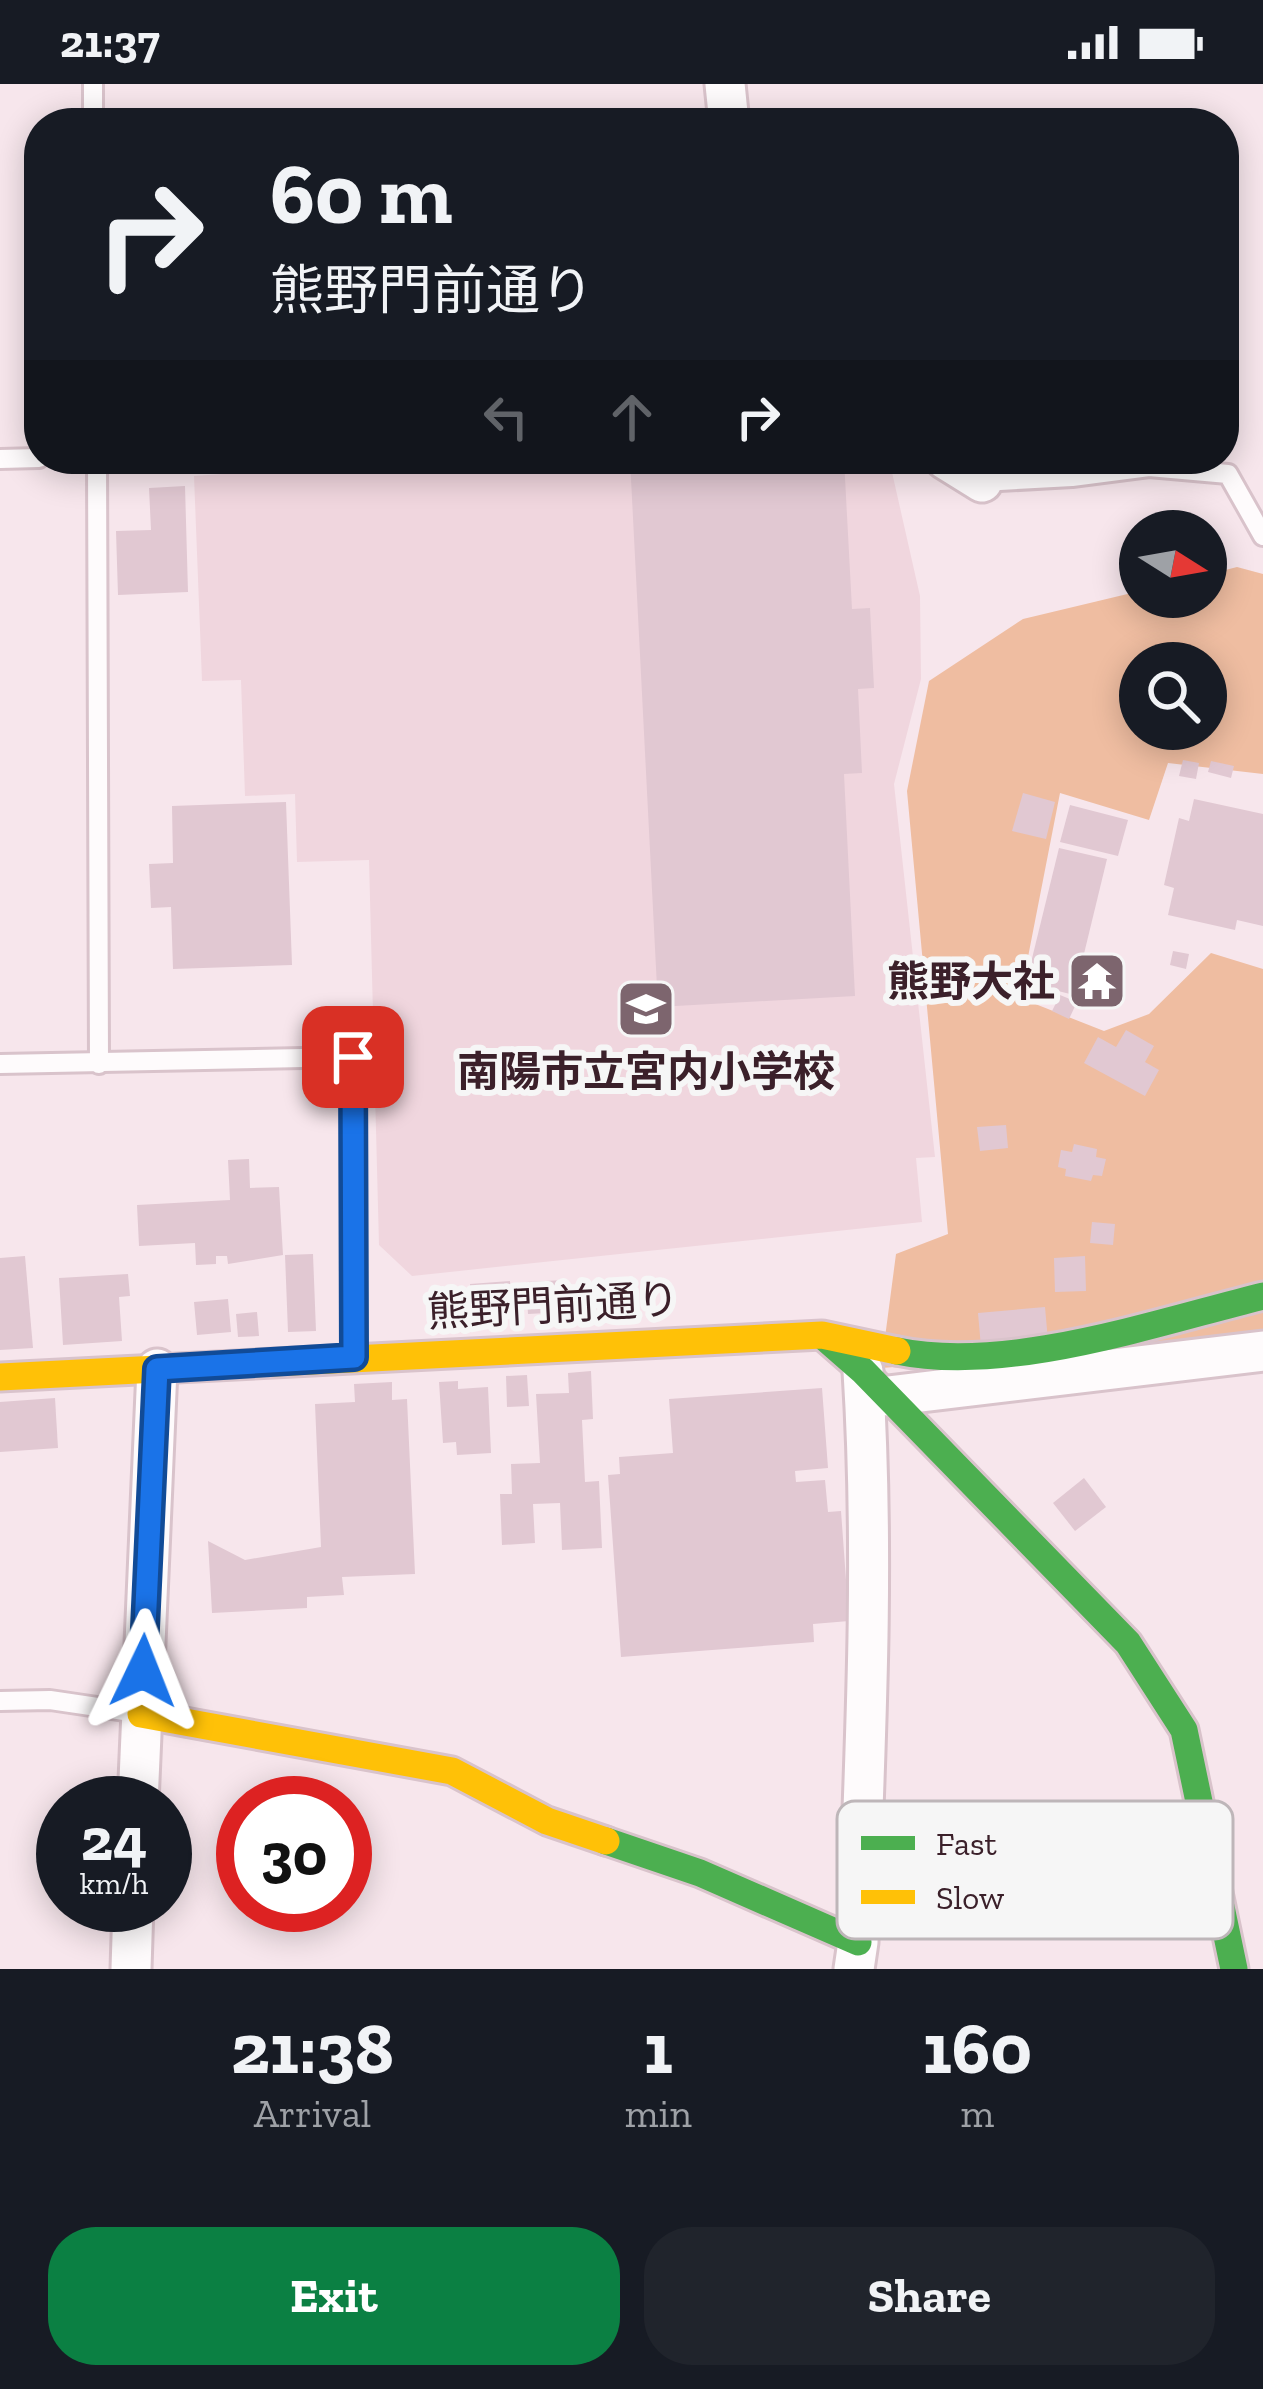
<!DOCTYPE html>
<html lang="en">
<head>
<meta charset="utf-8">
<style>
	:root { --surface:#171b24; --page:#20242c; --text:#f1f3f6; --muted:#9ea1a6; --accent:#0b8043 }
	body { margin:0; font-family:"Zilla Slab","Noto Sans JP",serif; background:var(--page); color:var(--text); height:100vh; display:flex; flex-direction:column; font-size:45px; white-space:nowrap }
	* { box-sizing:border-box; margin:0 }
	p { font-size:39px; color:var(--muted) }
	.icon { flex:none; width:66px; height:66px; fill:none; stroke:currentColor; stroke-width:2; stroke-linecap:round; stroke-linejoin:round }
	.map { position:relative; height:1885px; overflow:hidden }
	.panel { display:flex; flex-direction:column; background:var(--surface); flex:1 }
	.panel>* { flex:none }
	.banner { position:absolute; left:24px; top:24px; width:1215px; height:366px; border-radius:48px; box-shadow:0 6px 30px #0003; background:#171b24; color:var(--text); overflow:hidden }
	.needle { width:78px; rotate:101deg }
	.buttons { position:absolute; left:1119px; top:426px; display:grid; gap:24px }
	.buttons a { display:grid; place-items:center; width:108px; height:108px; border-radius:50%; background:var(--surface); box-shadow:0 6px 30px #0003; font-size:60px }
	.speed { position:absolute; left:36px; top:1692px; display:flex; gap:24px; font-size:60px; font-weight:700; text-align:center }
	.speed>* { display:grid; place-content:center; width:156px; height:156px; border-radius:50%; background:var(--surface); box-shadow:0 6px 30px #0003; line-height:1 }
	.speed small { font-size:30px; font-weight:400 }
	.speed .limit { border:18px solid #d22; background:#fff; color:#111 }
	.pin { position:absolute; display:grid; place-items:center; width:102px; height:102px; color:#fff; margin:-51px; border-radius:24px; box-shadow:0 6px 18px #0006 }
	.me { position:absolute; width:132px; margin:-66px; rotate:2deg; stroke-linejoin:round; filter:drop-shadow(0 0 9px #0008) }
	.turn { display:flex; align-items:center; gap:42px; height:252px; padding:0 48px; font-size:54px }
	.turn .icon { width:156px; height:156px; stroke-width:2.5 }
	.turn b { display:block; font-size:84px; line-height:102px }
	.lanes { display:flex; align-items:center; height:114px; padding:0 48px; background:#0003; justify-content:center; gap:60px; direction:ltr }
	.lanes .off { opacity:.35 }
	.eta { display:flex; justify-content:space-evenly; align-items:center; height:204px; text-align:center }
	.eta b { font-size:72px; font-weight:800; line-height:84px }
	.action { display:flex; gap:24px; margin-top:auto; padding:24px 48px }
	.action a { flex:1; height:138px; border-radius:48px; background:var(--accent); color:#fff; font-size:48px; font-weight:800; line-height:138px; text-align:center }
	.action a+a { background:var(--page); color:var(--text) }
	.status { display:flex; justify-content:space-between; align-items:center; height:84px; padding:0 60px; background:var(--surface); direction:ltr }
	.status svg { height:33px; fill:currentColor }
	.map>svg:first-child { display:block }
	.built { fill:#f0d6de }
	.forest { fill:#efbda1; fill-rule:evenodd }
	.building { fill:#e1c8d2 }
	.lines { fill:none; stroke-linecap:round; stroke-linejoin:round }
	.lane-casing { stroke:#d9c3cb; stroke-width:24 }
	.street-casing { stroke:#d9c3cb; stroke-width:45 }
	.fast-casing { stroke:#d9c3cb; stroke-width:33 }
	.slow-casing { stroke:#d9c3cb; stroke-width:33 }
	.lane { stroke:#fefbfc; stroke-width:18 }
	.street { stroke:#fefbfc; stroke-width:39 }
	.fast { stroke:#4caf50; stroke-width:27 }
	.slow { stroke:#ffc107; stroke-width:27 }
	.route-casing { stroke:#114b97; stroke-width:30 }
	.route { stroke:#1a73e8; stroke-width:21 }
	.labels { text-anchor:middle; stroke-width:12; stroke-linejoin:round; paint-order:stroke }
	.poi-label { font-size:42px; font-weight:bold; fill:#3b202a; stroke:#f6f6f6; text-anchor:end }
	.street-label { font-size:42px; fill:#3b202a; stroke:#f6f6f6 }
	.key { fill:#f6f6f6; stroke:#beb6b9; stroke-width:3 }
	.key-label { font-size:33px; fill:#3b202a }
</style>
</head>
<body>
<div class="status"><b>21:37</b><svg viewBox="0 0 49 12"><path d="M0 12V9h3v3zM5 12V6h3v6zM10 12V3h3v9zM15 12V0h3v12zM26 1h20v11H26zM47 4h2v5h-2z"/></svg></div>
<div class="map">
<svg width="1263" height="1885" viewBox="0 0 1263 1885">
	<rect width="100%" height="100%" fill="#f7e6ec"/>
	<!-- built -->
	<polygon class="built" points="349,375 889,375 920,512 921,595 894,700 935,1073 916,1074 922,1138 412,1192 379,1161 369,776 297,778 295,710 245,712 241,596 202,597 194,392 340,382"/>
	<!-- forest -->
	<path class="forest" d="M 1237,483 L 1263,490 L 1263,690 L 1168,679 L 1149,736 L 1060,709 L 1020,914 L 1104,947 L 1149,930 L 1211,869 L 1263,885 L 1263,1256 L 881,1284 L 896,1170 L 948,1150 L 907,707 L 929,597 L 1023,535 L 1140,507 L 1140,513 L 1206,513 L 1206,491 ZM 1140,579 L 1206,579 L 1206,645 L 1140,645 Z"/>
	<!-- building -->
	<g class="building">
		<polygon points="630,375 844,375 852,525 870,524 874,604 858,605 862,689 844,690 855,912 658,923"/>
		<polygon points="185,402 188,508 118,511 116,447 151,446 149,404"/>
		<polygon points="1183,676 1199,679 1196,695 1179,692"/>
		<polygon points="1211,677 1234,682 1231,694 1208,688"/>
		<polygon points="1023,709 1055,718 1046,755 1012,747"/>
		<polygon points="1194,715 1263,730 1263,842 1237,836 1235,846 1168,831 1174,804 1164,801 1179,734 1189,737"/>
		<polygon points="286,718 292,881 173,885 171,823 151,824 149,780 173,779 172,722"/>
		<polygon points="1070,721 1128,736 1118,772 1060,758"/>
		<polygon points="1059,764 1107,775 1074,911 1026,899"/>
		<polygon points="1173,867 1189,870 1186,885 1170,881"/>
		<polygon points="1060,911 1077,918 1069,935 1052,927"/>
		<polygon points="1126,946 1154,962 1145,978 1159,986 1145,1012 1084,979 1098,953 1116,963"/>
		<polygon points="1006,1041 1008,1064 980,1067 977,1043"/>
		<polygon points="1074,1060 1097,1065 1096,1073 1106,1075 1102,1092 1093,1091 1091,1097 1065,1092 1066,1085 1058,1083 1061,1066 1072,1068"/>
		<polygon points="249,1075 250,1104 279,1103 283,1171 228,1180 227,1172 216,1172 216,1180 196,1181 195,1159 139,1162 137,1121 230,1116 228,1076"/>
		<polygon points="1092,1138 1115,1140 1113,1161 1090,1159"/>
		<polygon points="313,1170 316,1247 288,1248 285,1171"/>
		<polygon points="25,1172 33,1264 0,1266 0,1174"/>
		<polygon points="1085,1172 1086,1207 1055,1208 1054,1174"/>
		<polygon points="128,1190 130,1212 119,1213 122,1257 63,1261 59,1194"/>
		<polygon points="564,1196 566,1228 528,1230 526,1198"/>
		<polygon points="510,1197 512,1225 472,1228 470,1200"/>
		<polygon points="228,1215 231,1248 197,1251 194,1218"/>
		<polygon points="1045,1223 1048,1257 981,1263 978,1229"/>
		<polygon points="257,1228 259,1252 238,1253 236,1230"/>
		<polygon points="591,1287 593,1335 582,1336 585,1398 599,1397 602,1464 562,1466 560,1419 533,1420 535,1459 502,1461 500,1410 512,1410 511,1380 540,1379 536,1310 569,1309 568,1289"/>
		<polygon points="527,1291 529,1322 507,1323 506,1292"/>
		<polygon points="458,1297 458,1305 488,1303 491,1369 457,1371 456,1358 443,1359 439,1298"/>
		<polygon points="392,1298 392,1316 407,1315 415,1490 342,1493 344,1511 307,1513 307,1524 212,1529 208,1457 245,1476 321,1463 315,1320 355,1318 354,1300"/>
		<polygon points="822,1304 828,1384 795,1387 796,1398 825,1396 828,1428 841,1427 849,1537 813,1540 814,1558 621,1573 608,1391 620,1390 619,1373 673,1369 669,1315"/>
		<polygon points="55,1314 58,1364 0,1368 0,1318"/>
		<polygon points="1084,1394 1106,1423 1075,1447 1053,1419"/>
	</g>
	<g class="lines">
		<defs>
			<g id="lane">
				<polyline points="93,0 93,39"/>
				<polyline points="0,375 39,374"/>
				<polyline points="97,375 99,980"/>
				<polyline points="982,398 1072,393 1149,383 1228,390 1263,452"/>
				<polyline points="0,980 353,973 354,1269"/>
				<polyline points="0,1617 50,1616 138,1629"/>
			</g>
			<g id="street">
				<polyline points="725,0 729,39"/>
				<polyline points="945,375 982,398"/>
				<polyline points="888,1312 1263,1267"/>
				<polyline points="138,1719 157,1285"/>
				<polyline points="131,1885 133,1821"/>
				<path d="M 854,1885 L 858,1858 C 865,1668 875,1478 863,1287"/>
			</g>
			<g id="fast">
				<polyline points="823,1252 863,1287 1128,1559 1184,1646 1234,1885"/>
				<path d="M 897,1267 C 1007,1290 1154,1239 1263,1212"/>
				<polyline points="606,1757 700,1789 858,1858"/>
			</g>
			<g id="slow">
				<polyline points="0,1293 822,1251 897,1267"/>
				<polyline points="141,1630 452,1687 547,1737 606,1757"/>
			</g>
		</defs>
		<!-- lane casing -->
		<use href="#lane" class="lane-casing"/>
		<!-- street casing -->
		<use href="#street" class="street-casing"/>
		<!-- fast casing -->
		<use href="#fast" class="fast-casing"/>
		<!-- slow casing -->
		<use href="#slow" class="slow-casing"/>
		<!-- lane -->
		<use href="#lane" class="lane"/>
		<!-- street -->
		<use href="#street" class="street"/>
		<!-- fast -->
		<use href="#fast" class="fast"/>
		<!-- slow -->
		<use href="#slow" class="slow"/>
	</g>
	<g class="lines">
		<defs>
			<polyline id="route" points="143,1587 157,1285 354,1273 353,973"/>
		</defs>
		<!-- route casing -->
		<use href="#route" class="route-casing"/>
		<!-- route -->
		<use href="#route" class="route"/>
	</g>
	<!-- icons -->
	<defs>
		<symbol id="temple-square" viewBox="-11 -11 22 22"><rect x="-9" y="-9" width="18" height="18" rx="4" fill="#7d656e" stroke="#f6f6f6"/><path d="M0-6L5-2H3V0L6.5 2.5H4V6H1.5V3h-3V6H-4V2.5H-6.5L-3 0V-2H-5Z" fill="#fff"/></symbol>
		<symbol id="school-square" viewBox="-11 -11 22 22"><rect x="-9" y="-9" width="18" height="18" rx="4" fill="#7d656e" stroke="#f6f6f6"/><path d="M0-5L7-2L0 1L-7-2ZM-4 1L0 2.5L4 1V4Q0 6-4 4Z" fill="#fff"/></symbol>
	</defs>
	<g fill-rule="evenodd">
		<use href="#temple-square" x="1064" y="864" width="66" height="66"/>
		<use href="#school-square" x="613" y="892" width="66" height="66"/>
	</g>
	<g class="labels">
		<!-- poi labels -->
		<g class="poi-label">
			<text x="1055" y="912">熊野大社</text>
			<text x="646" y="1002" text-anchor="middle">南陽市立宮内小学校</text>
		</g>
		<!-- street labels -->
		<g class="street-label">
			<text transform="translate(553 1221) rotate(-3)" y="15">熊野門前通り</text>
		</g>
	</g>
	<!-- legend -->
	<rect x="837" y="1717" width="396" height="138" rx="18" class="key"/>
	<rect x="861" y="1752" width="54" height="14" fill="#4caf50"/>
	<rect x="861" y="1806" width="54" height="14" fill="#ffc107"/>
	<g class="key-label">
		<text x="936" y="1771">Fast</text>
		<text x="936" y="1825">Slow</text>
	</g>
</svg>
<div class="buttons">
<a><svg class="needle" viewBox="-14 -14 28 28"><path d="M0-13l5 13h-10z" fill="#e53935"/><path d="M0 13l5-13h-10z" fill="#9ea1a6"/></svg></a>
<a><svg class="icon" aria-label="search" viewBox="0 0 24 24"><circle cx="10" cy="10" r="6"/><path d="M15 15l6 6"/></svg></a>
</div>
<div class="speed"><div>24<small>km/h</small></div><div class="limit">30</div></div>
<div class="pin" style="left:353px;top:973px;background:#d93025"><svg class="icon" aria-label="arrive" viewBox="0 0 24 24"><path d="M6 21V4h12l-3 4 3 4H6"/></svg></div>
<svg class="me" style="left:143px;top:1587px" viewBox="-20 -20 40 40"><path d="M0-17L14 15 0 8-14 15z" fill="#1a73e8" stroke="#fff" stroke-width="4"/></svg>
<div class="banner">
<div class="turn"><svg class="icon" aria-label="right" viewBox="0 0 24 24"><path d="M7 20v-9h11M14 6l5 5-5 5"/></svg><div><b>60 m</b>熊野門前通り</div></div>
<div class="lanes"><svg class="icon off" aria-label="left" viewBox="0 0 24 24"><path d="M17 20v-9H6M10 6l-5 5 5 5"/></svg><svg class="icon off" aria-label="ahead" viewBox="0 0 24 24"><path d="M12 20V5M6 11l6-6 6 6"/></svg><svg class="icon" aria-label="right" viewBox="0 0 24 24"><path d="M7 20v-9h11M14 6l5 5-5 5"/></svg></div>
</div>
</div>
<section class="panel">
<div class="eta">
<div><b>21:38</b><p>Arrival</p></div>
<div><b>1</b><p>min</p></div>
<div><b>160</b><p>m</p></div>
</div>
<div class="action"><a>Exit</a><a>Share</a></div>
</section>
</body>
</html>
